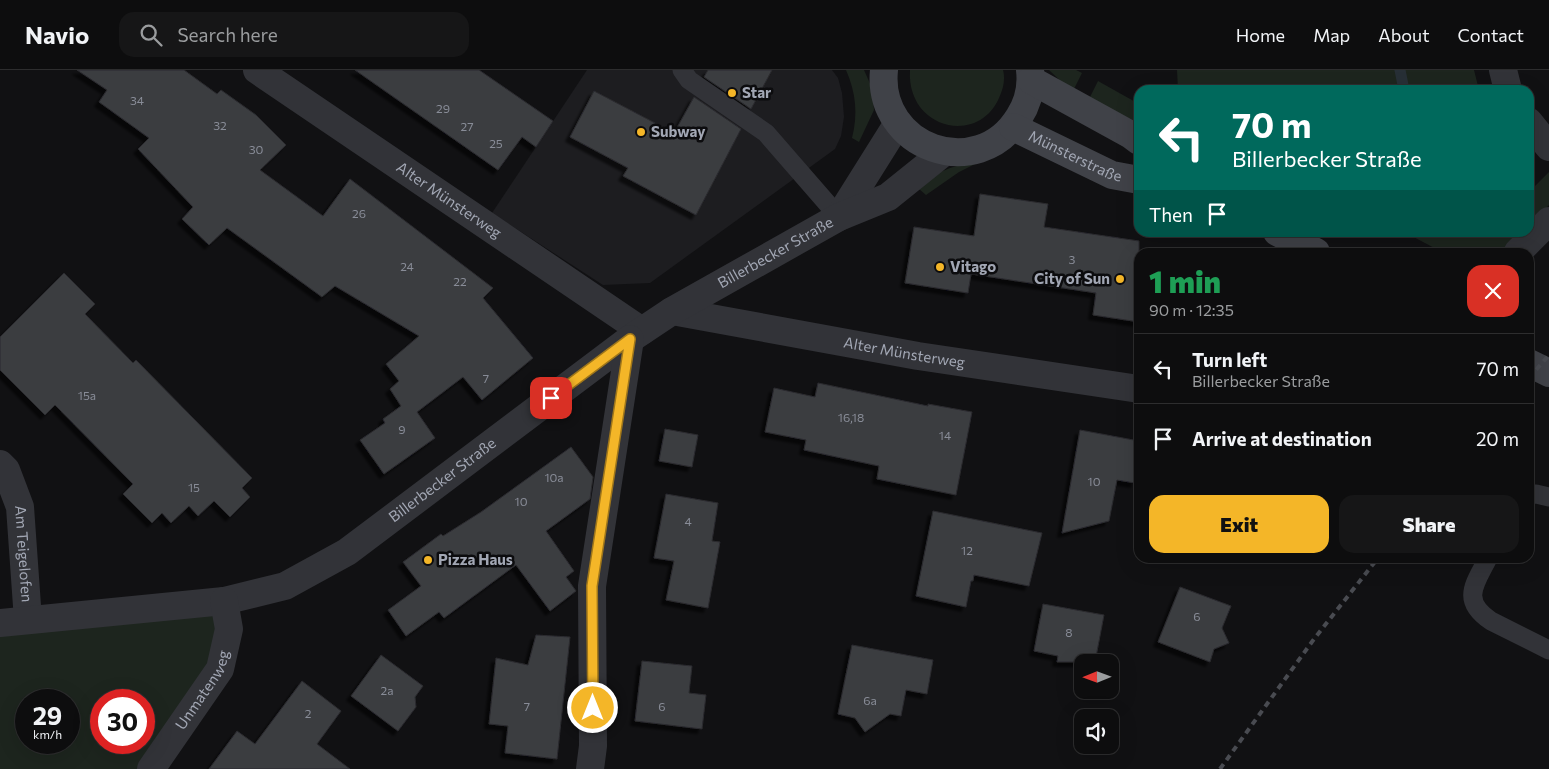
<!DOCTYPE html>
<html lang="en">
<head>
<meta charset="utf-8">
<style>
	:root { --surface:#0d0d0e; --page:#161617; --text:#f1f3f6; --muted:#9a9c9e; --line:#2d2d2e; --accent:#f4b628 }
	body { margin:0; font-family:Commissioner,sans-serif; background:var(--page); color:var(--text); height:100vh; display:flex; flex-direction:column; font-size:19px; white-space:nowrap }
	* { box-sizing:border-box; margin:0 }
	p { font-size:16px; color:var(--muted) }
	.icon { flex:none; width:28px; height:28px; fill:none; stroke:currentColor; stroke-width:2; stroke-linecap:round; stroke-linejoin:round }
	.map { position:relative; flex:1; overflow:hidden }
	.drawer { position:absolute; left:1134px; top:178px; width:400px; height:315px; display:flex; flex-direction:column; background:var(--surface); border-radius:15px; box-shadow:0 5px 20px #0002,0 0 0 1px var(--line) }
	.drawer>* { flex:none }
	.top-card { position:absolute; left:1134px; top:15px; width:400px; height:152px; border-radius:15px; box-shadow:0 5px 20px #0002,0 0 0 1px var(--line); background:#00695c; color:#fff; overflow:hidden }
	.needle { width:32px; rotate:269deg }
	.controls { position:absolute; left:1074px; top:584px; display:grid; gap:10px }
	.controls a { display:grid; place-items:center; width:45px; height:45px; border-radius:10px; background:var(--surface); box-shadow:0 5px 20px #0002,0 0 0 1px var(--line); font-size:25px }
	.speed { position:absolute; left:15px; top:619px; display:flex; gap:10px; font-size:25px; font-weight:700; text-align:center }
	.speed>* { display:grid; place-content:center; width:65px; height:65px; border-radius:50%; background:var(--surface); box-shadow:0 5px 20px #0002,0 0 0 1px var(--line); line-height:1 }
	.speed small { font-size:12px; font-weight:400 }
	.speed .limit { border:8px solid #d22; background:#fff; color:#111 }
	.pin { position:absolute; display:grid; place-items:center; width:42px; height:42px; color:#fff; margin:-21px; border-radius:10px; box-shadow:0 2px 8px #0006 }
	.me { position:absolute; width:55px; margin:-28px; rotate:0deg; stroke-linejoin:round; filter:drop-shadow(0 0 4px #0008) }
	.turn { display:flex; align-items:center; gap:18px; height:105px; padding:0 15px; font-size:22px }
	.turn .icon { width:65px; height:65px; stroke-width:2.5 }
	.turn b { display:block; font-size:35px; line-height:42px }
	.then { display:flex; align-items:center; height:48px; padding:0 15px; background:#0003; gap:10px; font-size:19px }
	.round { display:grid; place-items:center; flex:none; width:52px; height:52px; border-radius:15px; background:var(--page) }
	.head { display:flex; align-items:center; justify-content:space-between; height:85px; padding:0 15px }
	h1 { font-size:30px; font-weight:800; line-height:38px; color:#1e9e55 }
	.cta { display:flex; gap:10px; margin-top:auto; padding:10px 15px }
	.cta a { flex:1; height:58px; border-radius:15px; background:var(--accent); color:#111; font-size:20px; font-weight:800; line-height:58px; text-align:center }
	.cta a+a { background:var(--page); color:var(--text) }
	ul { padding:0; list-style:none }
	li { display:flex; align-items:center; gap:15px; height:70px; padding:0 15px; border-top:1px solid var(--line) }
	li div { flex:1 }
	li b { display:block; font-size:19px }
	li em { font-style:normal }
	header { display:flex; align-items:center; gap:30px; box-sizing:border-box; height:70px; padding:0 25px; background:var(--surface); border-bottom:1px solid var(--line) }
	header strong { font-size:24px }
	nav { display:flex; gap:28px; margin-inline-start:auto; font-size:18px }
	.search { width:350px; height:45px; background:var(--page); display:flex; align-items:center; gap:12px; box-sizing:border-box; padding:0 18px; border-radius:15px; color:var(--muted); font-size:19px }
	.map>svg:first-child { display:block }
	.built { fill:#1d1d20 }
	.green { fill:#1d251e; fill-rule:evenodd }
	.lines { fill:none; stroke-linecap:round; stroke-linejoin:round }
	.stream { stroke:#272f36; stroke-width:11 }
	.building { fill:#3b3c40; stroke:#2b2b2f; filter:url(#shadow) }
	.lane { stroke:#323338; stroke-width:19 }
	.street { stroke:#323338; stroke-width:28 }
	.secondary { stroke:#404248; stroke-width:28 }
	.rail { stroke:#494b51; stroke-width:4; stroke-dasharray:6 5; stroke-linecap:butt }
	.route-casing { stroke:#9f761a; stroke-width:12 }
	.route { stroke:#f4b628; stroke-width:9 }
	.poi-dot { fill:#f4b628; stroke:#0c0c0e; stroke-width:2 }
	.labels { text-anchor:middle; stroke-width:5; stroke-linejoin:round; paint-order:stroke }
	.number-label { font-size:12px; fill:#888c97 }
	.poi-label { font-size:15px; font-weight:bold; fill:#a2a7b4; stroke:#0c0c0e; text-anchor:start }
	.street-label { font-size:15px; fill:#a2a7b4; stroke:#0c0c0e }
</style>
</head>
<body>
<header>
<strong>Navio</strong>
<div class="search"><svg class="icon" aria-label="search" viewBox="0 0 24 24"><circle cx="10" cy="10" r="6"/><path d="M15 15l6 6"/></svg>Search here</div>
<nav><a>Home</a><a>Map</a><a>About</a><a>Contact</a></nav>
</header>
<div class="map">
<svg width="1549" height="699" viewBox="0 0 1549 699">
	<defs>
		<filter id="shadow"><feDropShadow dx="-4.5" dy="4.5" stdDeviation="1" flood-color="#0009"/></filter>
	</defs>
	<rect width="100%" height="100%" fill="#111113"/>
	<!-- built -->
	<polygon class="built" points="587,0 832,0 838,8 842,23 844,47 841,66 835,79 650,213 603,215 492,143"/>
	<!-- green -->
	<g class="green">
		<path d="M 846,0 L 864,0 L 872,18 L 874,40 L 859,72 L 852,68 C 858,44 856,23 846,0 Z"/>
		<path d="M 910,0 L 1003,0 C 1005,7 1004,16 1001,23 C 982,78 906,60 910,0 Z"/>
		<polygon points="1049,0 1076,0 1082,3 1073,21 1066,16"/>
		<polygon points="1177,0 1474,0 1479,20 1178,20"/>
		<polygon points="1098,11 1139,34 1139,53 1089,29"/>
		<polygon points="991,86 959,102 926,125 918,118 938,103 950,98"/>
		<polygon points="1549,102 1549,135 1529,156 1529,118 1531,120"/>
		<polygon points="1406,163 1522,163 1502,182 1442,182"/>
		<path d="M 224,531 L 229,559 L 151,699 L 0,699 L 0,553 ZM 26,630 L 69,630 L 69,672 L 26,672 ZM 101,630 L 144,630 L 144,672 L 101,672 Z"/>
	</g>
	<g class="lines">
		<!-- stream -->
		<polyline class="stream" points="1400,0 1404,20"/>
	</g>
	<!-- building -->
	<g class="building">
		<polygon points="77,0 184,0 217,24 221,20 256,45 286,75 260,100 323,146 350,109 493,218 483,228 533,288 482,330 463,307 417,342 435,368 384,404 360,370 385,353 383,349 401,336 390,319 399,311 386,294 419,266 335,216 322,227 227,158 209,175 182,149 193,137 138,79 149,68 99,32 107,20"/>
		<polygon points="355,0 479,0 553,51 536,77 522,67 498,100"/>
		<polygon points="708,0 772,0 751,39 704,7"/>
		<polygon points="594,21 674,63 694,27 741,59 696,145 623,106 628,98 570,67"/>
		<polygon points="980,124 1048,134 1044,157 1139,171 1139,252 1093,245 1096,223 971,204 968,223 905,213 914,157 974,166"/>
		<polygon points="64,203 95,234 85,244 133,293 136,290 252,408 242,418 250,427 230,447 214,431 198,446 189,436 171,453 162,443 152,453 123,424 133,414 55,335 45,345 0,300 0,267"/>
		<polygon points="818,313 928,336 928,334 972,342 956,425 877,409 879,396 804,380 806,370 765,362 774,318 815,327"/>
		<polygon points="665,359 698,365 692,397 659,391"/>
		<polygon points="1080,360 1139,371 1139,391 1135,413 1117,410 1109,451 1062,463"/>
		<polygon points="571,377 593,407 590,429 546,461 574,501 566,507 576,521 550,541 516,495 444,548 439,542 406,566 388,540 421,516 403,492 441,464 443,466 481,442"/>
		<polygon points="666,424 718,433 712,471 720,472 708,538 666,530 674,491 654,488"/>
		<polygon points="933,441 1042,463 1029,516 974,505 973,511 971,511 966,537 916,526"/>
		<polygon points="1180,517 1231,536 1222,558 1229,573 1214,579 1210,592 1158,572"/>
		<polygon points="1043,534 1104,545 1095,592 1057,592 1058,586 1034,581"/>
		<polygon points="536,565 570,567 557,689 505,683 508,656 489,654 496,588 528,595"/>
		<polygon points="852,575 933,590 927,624 906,620 901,646 890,644 865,662 855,648 838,644"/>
		<polygon points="381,585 423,616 415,627 416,637 398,661 351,626"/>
		<polygon points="642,591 692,596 689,623 706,625 702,659 635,651"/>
		<polygon points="302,611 341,641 317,674 350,699 209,699 237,661 255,674"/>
	</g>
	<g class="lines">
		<!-- lane -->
		<g class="lane">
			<polyline points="682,0 689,10 766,63 839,147"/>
			<polyline points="1529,425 1536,424 1549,427"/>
			<path d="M 1488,488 C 1475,514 1460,530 1491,551 L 1549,580"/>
		</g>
		<!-- street -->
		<g class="street">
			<path id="s1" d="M 257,0 L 642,261"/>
			<polyline points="1503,0 1508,20"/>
			<polyline points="1529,52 1549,77"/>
			<polyline points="839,147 898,53"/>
			<polyline points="1518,182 1549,151"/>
			<path id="s2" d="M 672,241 L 918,286 L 1139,319"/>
			<path id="s3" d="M 0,394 L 6,400 L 20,437 L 28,550"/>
			<path id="s4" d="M 0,553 L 224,531 L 285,516 L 347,482 L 630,269 L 672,241 L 839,147 L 888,127 L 944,82"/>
			<path id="s5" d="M 151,699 L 220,599 L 229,559 L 224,531"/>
			<polyline points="590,699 593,676 592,516 630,269"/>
		</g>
		<!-- secondary -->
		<g class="secondary">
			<path d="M 884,0 C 876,78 978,114 1019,47 C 1028,33 1032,17 1030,0"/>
			<polyline points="1031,10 1131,65 1139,71"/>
			<path id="s6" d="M 1013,57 L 1112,105 L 1139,110"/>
			<polyline points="1277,162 1316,182"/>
			<polyline points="1529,293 1549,303"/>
		</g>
		<!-- rail -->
		<g class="rail">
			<polyline points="1529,308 1549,285"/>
			<polyline points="1220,699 1314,569 1378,488"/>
		</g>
	</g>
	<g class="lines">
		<defs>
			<polyline id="route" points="551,328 630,269 592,516 593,638"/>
		</defs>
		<!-- route casing -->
		<use href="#route" class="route-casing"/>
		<!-- route -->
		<use href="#route" class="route"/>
	</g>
	<!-- markers -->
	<g class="poi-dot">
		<circle cx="732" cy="23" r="5"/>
		<circle cx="641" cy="62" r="5"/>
		<circle cx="940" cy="197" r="5"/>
		<circle cx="1120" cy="209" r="5"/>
		<circle cx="428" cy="490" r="5"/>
	</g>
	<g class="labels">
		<!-- number labels -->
		<g class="number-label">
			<text x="137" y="35">34</text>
			<text x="443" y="43">29</text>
			<text x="220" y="60">32</text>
			<text x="467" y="61">27</text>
			<text x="496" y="78">25</text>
			<text x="256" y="84">30</text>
			<text x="359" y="148">26</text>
			<text x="1072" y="194">3</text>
			<text x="407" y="201">24</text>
			<text x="460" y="216">22</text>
			<text x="486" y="313">7</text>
			<text x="87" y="330">15a</text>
			<text x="851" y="352">16,18</text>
			<text x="402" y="364">9</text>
			<text x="945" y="370">14</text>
			<text x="554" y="412">10a</text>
			<text x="1094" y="416">10</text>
			<text x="194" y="422">15</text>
			<text x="521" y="436">10</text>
			<text x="688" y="456">4</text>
			<text x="967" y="485">12</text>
			<text x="1197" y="551">6</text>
			<text x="1069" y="567">8</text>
			<text x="387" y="625">2a</text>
			<text x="870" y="635">6a</text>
			<text x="527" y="641">7</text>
			<text x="662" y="641">6</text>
			<text x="308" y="648">2</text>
		</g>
		<!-- poi labels -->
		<g class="poi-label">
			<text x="742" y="28">Star</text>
			<text x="651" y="67">Subway</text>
			<text x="950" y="202">Vitago</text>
			<text x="1110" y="214" text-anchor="end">City of Sun</text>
			<text x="438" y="495">Pizza Haus</text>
		</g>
		<!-- street labels -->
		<g class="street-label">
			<text dy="5" stroke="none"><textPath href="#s6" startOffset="69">Münsterstraße</textPath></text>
			<text dy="5" stroke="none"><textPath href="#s1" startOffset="232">Alter Münsterweg</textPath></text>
			<text dy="5" stroke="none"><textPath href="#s4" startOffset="882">Billerbecker Straße</textPath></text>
			<text dy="5" stroke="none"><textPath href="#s2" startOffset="236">Alter Münsterweg</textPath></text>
			<text dy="5" stroke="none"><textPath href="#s4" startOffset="478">Billerbecker Straße</textPath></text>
			<text dy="5" stroke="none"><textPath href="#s3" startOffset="95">Am Teigelofen</textPath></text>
			<text dy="5" stroke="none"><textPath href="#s5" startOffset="95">Unmatenweg</textPath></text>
		</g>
	</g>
</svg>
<div class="controls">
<a><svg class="needle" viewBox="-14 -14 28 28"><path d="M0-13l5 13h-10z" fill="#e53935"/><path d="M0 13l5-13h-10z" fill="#9a9c9e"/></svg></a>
<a><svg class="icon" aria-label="sound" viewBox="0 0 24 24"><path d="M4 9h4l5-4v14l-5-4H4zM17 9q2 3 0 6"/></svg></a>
</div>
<div class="speed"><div>29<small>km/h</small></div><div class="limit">30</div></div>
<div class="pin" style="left:551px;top:328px;background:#d93025"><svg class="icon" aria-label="arrive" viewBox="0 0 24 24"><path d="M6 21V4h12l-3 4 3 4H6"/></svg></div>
<svg class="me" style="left:593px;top:638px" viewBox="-20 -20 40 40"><circle r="17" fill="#f4b628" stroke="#fff" stroke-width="3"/><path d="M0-11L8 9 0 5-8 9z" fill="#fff"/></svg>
<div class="top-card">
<div class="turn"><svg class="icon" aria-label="left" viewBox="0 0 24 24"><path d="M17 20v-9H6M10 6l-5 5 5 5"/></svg><div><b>70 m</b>Billerbecker Straße</div></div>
<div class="then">Then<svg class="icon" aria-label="arrive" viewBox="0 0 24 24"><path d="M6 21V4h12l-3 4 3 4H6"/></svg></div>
</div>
<section class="drawer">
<div class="head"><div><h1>1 min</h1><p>90 m · 12:35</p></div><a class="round" style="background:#d93025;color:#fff"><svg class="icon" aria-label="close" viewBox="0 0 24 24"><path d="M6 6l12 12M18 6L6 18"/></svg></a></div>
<ul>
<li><svg class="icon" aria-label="left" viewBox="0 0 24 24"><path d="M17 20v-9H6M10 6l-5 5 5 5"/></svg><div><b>Turn left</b><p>Billerbecker Straße</p></div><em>70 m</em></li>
<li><svg class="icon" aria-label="arrive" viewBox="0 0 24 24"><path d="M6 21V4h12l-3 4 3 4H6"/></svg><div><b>Arrive at destination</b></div><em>20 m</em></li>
</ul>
<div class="cta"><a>Exit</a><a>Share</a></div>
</section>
</div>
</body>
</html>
